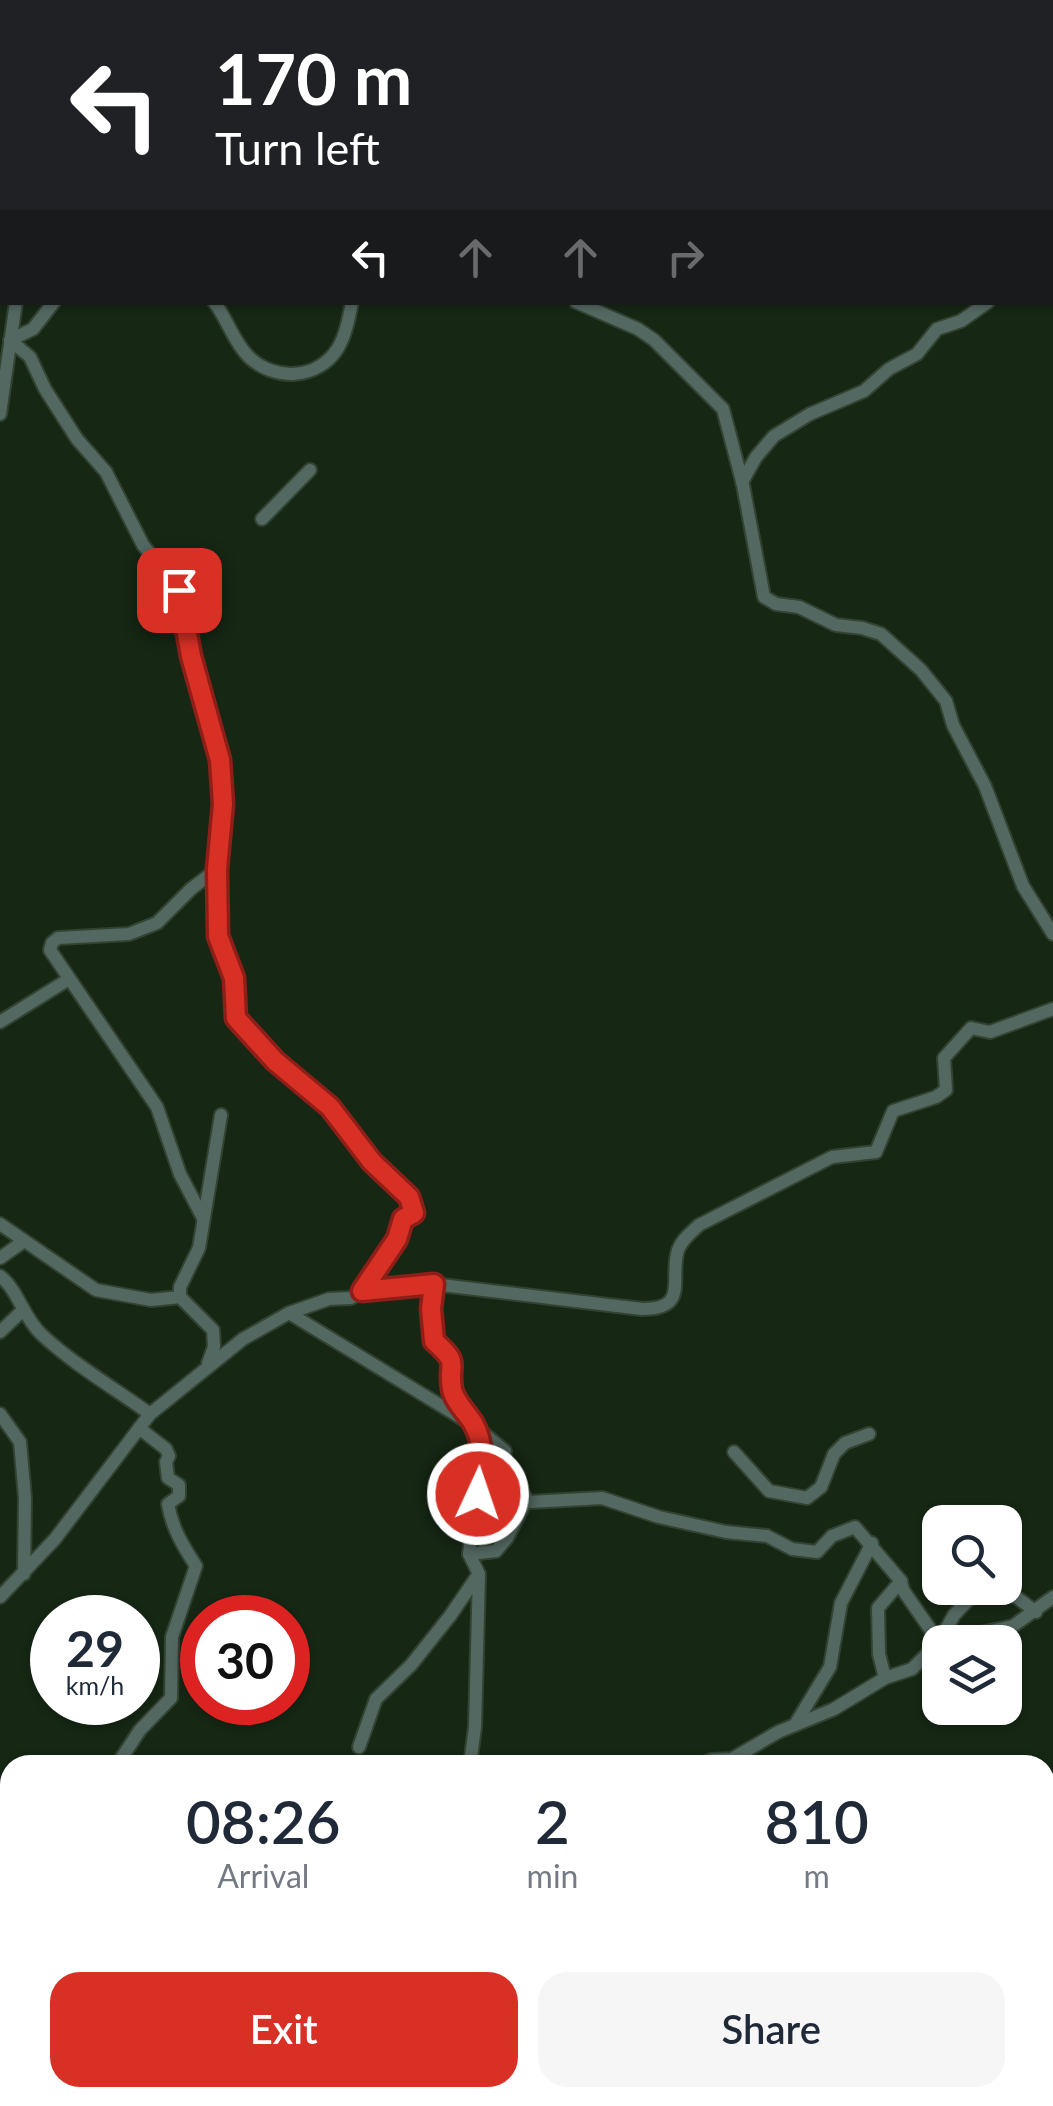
<!DOCTYPE html>
<html lang="en">
<head>
<meta charset="utf-8">
<style>
	:root { --surface:#fff; --page:#f6f6f7; --text:#1f2937; --muted:#747a83; --accent:#d93025 }
	body { margin:0; font-family:Lato,sans-serif; background:var(--page); color:var(--text); height:100vh; display:flex; flex-direction:column; font-size:38px; white-space:nowrap }
	* { box-sizing:border-box; margin:0 }
	p { font-size:32px; color:var(--muted) }
	.icon { flex:none; width:55px; height:55px; fill:none; stroke:currentColor; stroke-width:2; stroke-linecap:round; stroke-linejoin:round }
	.map { position:relative; flex:1; overflow:hidden }
	.side { position:absolute; left:0px; top:1755px; width:1055px; height:352px; display:flex; flex-direction:column; background:var(--surface); border-radius:30px 30px 0 0; box-shadow:0 2px 8px #0004 }
	.side>* { flex:none }
	.hud { position:absolute; left:0px; top:0px; width:1055px; height:305px; box-shadow:0 2px 8px #0004; background:#202124; color:#fff; overflow:hidden }
	.fabs { position:absolute; left:922px; top:1505px; display:grid; gap:20px }
	.fabs a { display:grid; place-items:center; width:100px; height:100px; border-radius:20px; background:var(--surface); box-shadow:0 2px 8px #0004; font-size:50px }
	.speed { position:absolute; left:30px; top:1595px; display:flex; gap:20px; font-size:50px; font-weight:700; text-align:center }
	.speed>* { display:grid; place-content:center; width:130px; height:130px; border-radius:50%; background:var(--surface); box-shadow:0 2px 8px #0004; line-height:1 }
	.speed small { font-size:25px; font-weight:400 }
	.speed .limit { border:15px solid #d22; background:#fff; color:#111 }
	.pin { position:absolute; display:grid; place-items:center; width:85px; height:85px; color:#fff; margin:-42px; border-radius:20px; box-shadow:0 5px 15px #0006 }
	.me { position:absolute; width:110px; margin:-55px; rotate:3deg; stroke-linejoin:round; filter:drop-shadow(0 0 8px #0008) }
	.turn { display:flex; align-items:center; gap:35px; height:210px; padding:0 50px; font-size:45px }
	.turn .icon { width:130px; height:130px; stroke-width:2.5 }
	.turn b { display:block; font-size:70px; line-height:85px }
	.lanes { display:flex; align-items:center; height:95px; padding:0 50px; background:#0003; justify-content:center; gap:50px; direction:ltr }
	.lanes .off { opacity:.35 }
	.eta { display:flex; justify-content:space-evenly; align-items:center; height:170px; text-align:center }
	.eta b { font-size:60px; font-weight:600; line-height:70px }
	.button { display:flex; gap:20px; margin-top:auto; padding:20px 50px }
	.button a { flex:1; height:115px; border-radius:30px; background:var(--accent); color:#fff; font-size:40px; font-weight:600; line-height:115px; text-align:center }
	.button a+a { background:var(--page); color:var(--text) }
	.map>svg:first-child { display:block }
	.lines { fill:none; stroke-linecap:round; stroke-linejoin:round }
	.stream { stroke:#1a4e57; stroke-width:2.5 }
	.minor-casing { stroke:#334332; stroke-width:16 }
	.minor { stroke:#546862; stroke-width:12 }
	.rail-casing { stroke:#b9c4b8; stroke-width:6 }
	.rail { stroke:#0c1d0b; stroke-width:2.5; stroke-dasharray:8; stroke-linecap:butt }
	.route-casing { stroke:#8d1f18; stroke-width:25 }
	.route { stroke:#d93025; stroke-width:18 }
</style>
</head>
<body>
<div class="map">
<svg width="1053" height="2106" viewBox="0 0 1053 2106">
	<rect width="100%" height="100%" fill="#162714"/>
	<g class="lines">
		<!-- stream -->
		<polyline class="stream" points="163,0 172,2"/>
		<defs>
			<g id="minor">
				<polyline points="995,0 998,2"/>
				<polyline points="54,2 55,0"/>
				<polyline points="1052,51 1053,51"/>
				<polyline points="1052,268 1053,268"/>
				<polyline points="54,302 33,329 10,340 30,357 45,389 77,439 106,472 143,545 179,590 183,602 191,656 220,760 223,805 217,869 218,936 234,978 236,1018 275,1061 330,1107 372,1162 409,1197 414,1213 403,1219 397,1239 362,1291"/>
				<path d="M 214,302 C 227,318 233,341 248,356 C 274,382 318,380 338,348 C 346,334 349,318 352,302"/>
				<polyline points="576,302 638,329 654,340 723,409 743,485 764,597 776,604 799,607 836,625 862,628 881,634 921,670 946,701 953,725 985,786 1023,886 1053,934"/>
				<polyline points="0,414 16,302"/>
				<polyline points="742,482 756,457 774,436 810,414 864,391 889,369 917,354 937,329 961,321 988,302"/>
				<polyline points="262,519 310,470"/>
				<polyline points="0,1022 69,979"/>
				<polyline points="203,1218 180,1174 157,1107 50,950 52,943 58,938 129,934 157,923 191,889 217,869"/>
				<polyline points="0,1224 96,1290 151,1300 180,1297"/>
				<polyline points="0,1258 24,1241"/>
				<path d="M 0,1276 C 18,1290 23,1317 41,1334 C 73,1364 114,1388 150,1414"/>
				<polyline points="433,1284 431,1309 434,1341 454,1365 452,1391 476,1427 482,1453 469,1554 479,1574 475,1727 470,1765"/>
				<polyline points="289,1313 476,1427 505,1451 502,1467 529,1502 602,1498 659,1517 726,1532 767,1536 792,1549 817,1552 832,1536 855,1527 901,1581 878,1608 879,1654 885,1678"/>
				<polyline points="0,1332 22,1311"/>
				<polyline points="208,1363 214,1347 213,1330 180,1297 180,1287 199,1248 221,1115"/>
				<polyline points="0,1414 20,1442 25,1498 24,1574"/>
				<polyline points="734,1452 769,1491 807,1498 821,1487 834,1454 845,1443 869,1434"/>
				<polyline points="469,1554 496,1551 507,1538 526,1501"/>
				<polyline points="901,1581 903,1590 939,1642"/>
				<path d="M 0,1597 L 55,1539 L 150,1414 L 243,1339 L 289,1313 L 329,1299 L 351,1298 L 362,1291 L 433,1284 L 642,1309 C 690,1309 669,1279 678,1250 C 682,1239 691,1233 699,1225 L 832,1157 L 876,1152 L 893,1111 L 936,1097 L 946,1090 L 944,1058 L 971,1028 L 990,1032 L 1053,1009"/>
				<polyline points="939,1642 1013,1626 1053,1597"/>
				<polyline points="796,1723 830,1667 841,1603 872,1543"/>
				<polyline points="359,1747 376,1699 411,1665 450,1616 478,1575"/>
				<path d="M 117,1765 L 140,1730 L 171,1698 L 172,1637 L 196,1566 C 183,1546 172,1528 168,1504 L 179,1496 L 179,1485 L 168,1478 L 166,1462 L 169,1456 L 166,1449 L 139,1428"/>
				<polyline points="700,1765 712,1760 732,1759 778,1732 834,1709 885,1678 912,1669 939,1642 954,1615 973,1595 989,1591 1015,1596 1036,1612"/>
				<polyline points="1045,1801 1053,1795"/>
				<polyline points="0,1883 10,1874"/>
				<polyline points="381,2098 382,2106"/>
				<polyline points="17,2106 68,2101 158,2106"/>
				<polyline points="168,2106 171,2098"/>
				<polyline points="927,2106 928,2098"/>
			</g>
		</defs>
		<!-- minor casing -->
		<use href="#minor" class="minor-casing"/>
		<!-- minor -->
		<use href="#minor" class="minor"/>
		<defs>
			<g id="rail">
				<polyline points="25,2 25,0"/>
				<polyline points="0,185 2,167"/>
			</g>
		</defs>
		<!-- rail casing -->
		<use href="#rail" class="rail-casing"/>
		<!-- rail -->
		<use href="#rail" class="rail"/>
	</g>
	<g class="lines">
		<defs>
			<path id="route" d="M 179,590 L 191,656 L 220,760 L 223,804 L 217,869 L 218,936 L 234,978 L 236,1018 L 275,1061 L 330,1107 L 372,1162 L 409,1197 L 414,1213 L 403,1219 L 397,1239 L 362,1291 L 434,1284 L 431,1309 L 434,1341 C 462,1366 447,1361 452,1389 C 454,1401 467,1413 473,1423 C 486,1445 481,1470 478,1494"/>
		</defs>
		<!-- route casing -->
		<use href="#route" class="route-casing"/>
		<!-- route -->
		<use href="#route" class="route"/>
	</g>
</svg>
<div class="fabs">
<a><svg class="icon" aria-label="search" viewBox="0 0 24 24"><circle cx="10" cy="10" r="6"/><path d="M15 15l6 6"/></svg></a>
<a><svg class="icon" aria-label="layers" viewBox="0 0 24 24"><path d="M12 4l9 5-9 5-9-5zM3 14l9 5 9-5"/></svg></a>
</div>
<div class="speed"><div>29<small>km/h</small></div><div class="limit">30</div></div>
<div class="pin" style="left:179px;top:590px;background:#d93025"><svg class="icon" aria-label="arrive" viewBox="0 0 24 24"><path d="M6 21V4h12l-3 4 3 4H6"/></svg></div>
<svg class="me" style="left:478px;top:1494px" viewBox="-20 -20 40 40"><circle r="17" fill="#d93025" stroke="#fff" stroke-width="3"/><path d="M0-11L8 9 0 5-8 9z" fill="#fff"/></svg>
<div class="hud">
<div class="turn"><svg class="icon" aria-label="left" viewBox="0 0 24 24"><path d="M17 20v-9H6M10 6l-5 5 5 5"/></svg><div><b>170 m</b>Turn left</div></div>
<div class="lanes"><svg class="icon" aria-label="left" viewBox="0 0 24 24"><path d="M17 20v-9H6M10 6l-5 5 5 5"/></svg><svg class="icon off" aria-label="ahead" viewBox="0 0 24 24"><path d="M12 20V5M6 11l6-6 6 6"/></svg><svg class="icon off" aria-label="ahead" viewBox="0 0 24 24"><path d="M12 20V5M6 11l6-6 6 6"/></svg><svg class="icon off" aria-label="right" viewBox="0 0 24 24"><path d="M7 20v-9h11M14 6l5 5-5 5"/></svg></div>
</div>
<section class="side">
<div class="eta">
<div><b>08:26</b><p>Arrival</p></div>
<div><b>2</b><p>min</p></div>
<div><b>810</b><p>m</p></div>
</div>
<div class="button"><a>Exit</a><a>Share</a></div>
</section>
</div>
</body>
</html>
